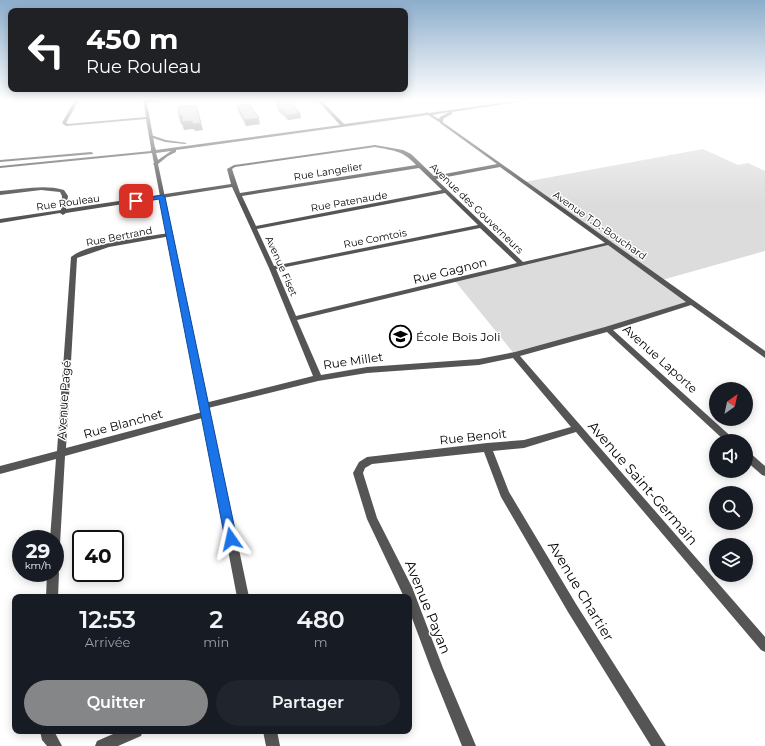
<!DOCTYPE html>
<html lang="fr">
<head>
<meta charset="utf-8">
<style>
	:root { --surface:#171b24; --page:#20242c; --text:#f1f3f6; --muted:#9ea1a6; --accent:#858687 }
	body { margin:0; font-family:Montserrat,sans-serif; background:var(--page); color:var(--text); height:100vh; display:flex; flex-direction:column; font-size:15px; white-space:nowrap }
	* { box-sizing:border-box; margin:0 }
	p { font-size:13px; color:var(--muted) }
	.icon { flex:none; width:22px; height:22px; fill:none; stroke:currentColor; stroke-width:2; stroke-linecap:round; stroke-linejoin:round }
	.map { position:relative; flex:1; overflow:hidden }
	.side { position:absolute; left:12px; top:594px; width:400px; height:140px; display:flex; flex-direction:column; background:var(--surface); border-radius:8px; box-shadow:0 2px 10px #0003 }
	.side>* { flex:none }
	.guide { position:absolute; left:8px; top:8px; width:400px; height:84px; border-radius:8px; box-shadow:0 2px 10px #0003; background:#202124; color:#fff; overflow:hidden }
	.needle { width:26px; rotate:33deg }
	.controls { position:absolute; left:709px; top:382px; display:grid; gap:8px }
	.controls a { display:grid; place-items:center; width:44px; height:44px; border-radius:50%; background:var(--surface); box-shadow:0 2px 10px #0003; font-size:20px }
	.speed { position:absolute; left:12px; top:530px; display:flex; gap:8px; font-size:20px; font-weight:700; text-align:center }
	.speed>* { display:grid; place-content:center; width:52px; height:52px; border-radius:50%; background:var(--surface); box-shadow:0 2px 10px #0003; line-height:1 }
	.speed small { font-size:10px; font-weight:400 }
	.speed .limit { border:2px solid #111; border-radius:6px; background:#fff; color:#111 }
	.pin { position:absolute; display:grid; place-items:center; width:34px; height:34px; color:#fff; margin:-17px; border-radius:8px; box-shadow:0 2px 6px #0006 }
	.me { position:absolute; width:44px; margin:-22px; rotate:349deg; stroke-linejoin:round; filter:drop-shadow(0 0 3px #0008) }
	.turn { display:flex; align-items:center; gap:14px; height:84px; padding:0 12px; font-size:18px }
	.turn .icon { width:52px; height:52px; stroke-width:2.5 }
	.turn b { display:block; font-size:28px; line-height:34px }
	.eta { display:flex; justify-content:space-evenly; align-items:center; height:68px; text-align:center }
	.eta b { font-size:24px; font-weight:600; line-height:28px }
	.action { display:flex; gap:8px; margin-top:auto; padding:8px 12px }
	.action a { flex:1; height:46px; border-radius:24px; background:var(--accent); color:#fff; font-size:16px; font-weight:600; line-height:46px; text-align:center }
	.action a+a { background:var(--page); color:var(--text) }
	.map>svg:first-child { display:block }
	.green { fill:#dcdcdc }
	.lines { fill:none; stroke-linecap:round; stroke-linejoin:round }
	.minor { fill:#555; fill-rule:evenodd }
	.tertiary { fill:#555; fill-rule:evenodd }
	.wall { fill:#a9a9a9 }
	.shaded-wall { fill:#898989 }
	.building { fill:#c4c4c4; stroke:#898989 }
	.route { fill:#1a73e8; stroke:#114b97 }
	.labels { text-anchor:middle; stroke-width:3; stroke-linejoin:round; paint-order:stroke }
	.far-street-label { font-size:10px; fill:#000; stroke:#fff }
	.street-label { font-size:12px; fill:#000; stroke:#fff }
	.poi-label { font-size:12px; fill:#000; stroke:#fff; text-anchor:start }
	.near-street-label { font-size:14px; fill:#000; stroke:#fff }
</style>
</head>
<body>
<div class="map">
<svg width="765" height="746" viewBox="0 0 765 746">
	<rect width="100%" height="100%" fill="#fff"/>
	<!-- green -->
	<polygon class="green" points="703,149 738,165 748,163 765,171 765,251 662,280 693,302 515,355 455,281 610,243 524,182"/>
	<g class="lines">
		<!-- minor -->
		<g class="minor">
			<polygon points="75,100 79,100 66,123 68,124 146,117 143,100 168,100 147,103 155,148 153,149 151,148 146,119 66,126 62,123"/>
			<path d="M 441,121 L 765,351 L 765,358 L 691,305 L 613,330 L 736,441 L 725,441 L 607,332 L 520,356 L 765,637 L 765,652 L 761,650 L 576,432 L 524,448 L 493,451 L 509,492 L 576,604 L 666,746 L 651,746 L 568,612 L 501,497 L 484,452 L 372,464 L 365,468 L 363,473 L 377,518 L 412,587 L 443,668 L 476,746 L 462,746 L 431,669 L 409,610 L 409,597 L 404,597 L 367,519 L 353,473 L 359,462 L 367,457 L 487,443 L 524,440 L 571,427 L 513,358 L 479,365 L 367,373 L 318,381 L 204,409 L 201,408 L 200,406 L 201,404 L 313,376 L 269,268 L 232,187 L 66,213 L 63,215 L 60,213 L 0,223 L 0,219 L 61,210 L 62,196 L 60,192 L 41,190 L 0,195 L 0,191 C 21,190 43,184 64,190 L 68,196 L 66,209 L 231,184 L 227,169 L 234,165 L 375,145 L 403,150 L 411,154 L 434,176 L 497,164 L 440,123 ZM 375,147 C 395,151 402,150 416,165 L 240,193 L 232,169 L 235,167 ZM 500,167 L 605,243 L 523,262 L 436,179 ZM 419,168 L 442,190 L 256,226 L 242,196 ZM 445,193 L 478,225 L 274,266 L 257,229 ZM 480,228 L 517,263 L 296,316 L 276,269 ZM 608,245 L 686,302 L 605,327 L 515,352 L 479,359 L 367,367 L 321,375 L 297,320 Z"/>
			<path d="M 169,233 L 172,235 L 171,236 L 109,247 L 77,258 L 66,448 L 206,411 L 209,412 L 210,414 L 209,416 L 206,417 L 65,456 L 60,544 L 59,548 L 55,549 L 55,539 L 50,539 L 56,459 L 0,474 L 0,466 L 57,451 L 71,257 C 88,243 145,237 169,233 Z"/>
			<polygon points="746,451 749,452 765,466 765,476 762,475 746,461"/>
			<polygon points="55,568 57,569 59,573 58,597 46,597 47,573 55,573"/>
			<polygon points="40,731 54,731 62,746 47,746 42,740"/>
			<polygon points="120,731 143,731 141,736 118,746 95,746 97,741"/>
		</g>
		<!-- tertiary -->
		<g class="tertiary">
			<path d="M 317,100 L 321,100 L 344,124 L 425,113 L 427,112 L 429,113 L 522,100 L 532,100 L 452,112 L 452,114 L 443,119 L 443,122 L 441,123 L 428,115 L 176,150 L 176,152 L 168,156 L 158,164 L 249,597 L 237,597 L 154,165 L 153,164 L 154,163 L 152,153 L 0,168 L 0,166 L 151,151 L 151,148 L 153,147 L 155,147 L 156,150 L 340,125 ZM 449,112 L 440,117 L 439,119 L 432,115 ZM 171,151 L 158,160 L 156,153 Z"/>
			<polygon points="151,135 166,140 187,143 185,144 165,142 150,137 149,136"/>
			<polygon points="91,152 93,153 93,154 0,162 0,160"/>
			<polygon points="263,731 277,731 280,746 266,746"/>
		</g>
	</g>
	<!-- wall -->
	<g class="wall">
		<polygon points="276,101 300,113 301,118 288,120 278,111 278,108 276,107"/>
		<polygon points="237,106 260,124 246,126 238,111"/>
	</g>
	<!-- shaded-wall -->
	<g class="shaded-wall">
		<polygon points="300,113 301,118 288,120 287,115"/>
		<polygon points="182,116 192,121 201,123 203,130 195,131 194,129 184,130 182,124 181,124 179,117"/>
		<polygon points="259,118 260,124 246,126 245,120"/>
	</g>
	<!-- building -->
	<g class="building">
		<polygon points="285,100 289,100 300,113 287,115 277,105 279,105 276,101"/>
		<polygon points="249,104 259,118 245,120 237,106"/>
		<polygon points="178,106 196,106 201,123 193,124 192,121 182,122 182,116 179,117"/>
	</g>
	<!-- sky -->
	<linearGradient id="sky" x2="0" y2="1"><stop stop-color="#8cadcc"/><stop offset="0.49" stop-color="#fff"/><stop offset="1" stop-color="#fff" stop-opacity="0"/></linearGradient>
	<rect width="765" height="204" fill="url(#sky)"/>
	<!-- route -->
	<polygon class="route" points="162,195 165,197 237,539 235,543 231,545 227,543 225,539 159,199 136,203 133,201"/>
	<!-- icons -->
	<defs>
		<symbol id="school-ring" viewBox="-11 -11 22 22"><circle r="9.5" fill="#fff" stroke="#000" stroke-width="1.5"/><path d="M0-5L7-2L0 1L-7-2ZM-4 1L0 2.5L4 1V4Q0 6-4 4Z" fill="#000"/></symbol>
	</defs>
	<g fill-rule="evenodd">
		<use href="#school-ring" x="388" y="324" width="25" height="25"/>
	</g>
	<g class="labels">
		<!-- far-street labels -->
		<g class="far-street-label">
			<text transform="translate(328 171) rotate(-9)" y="4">Rue Langelier</text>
			<text transform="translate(349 201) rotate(-10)" y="4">Rue Patenaude</text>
			<text transform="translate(68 202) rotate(-8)" y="4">Rue Rouleau</text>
			<text transform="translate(477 208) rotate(44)" y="4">Avenue des Gouverneurs</text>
			<text transform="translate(600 225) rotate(35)" y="4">Avenue T.D.-Bouchard</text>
			<text transform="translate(119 236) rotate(-11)" y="4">Rue Bertrand</text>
			<text transform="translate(375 238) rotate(-11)" y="4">Rue Comtois</text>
			<text transform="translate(282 266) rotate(66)" y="4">Avenue Fiset</text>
		</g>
		<!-- street labels -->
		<g class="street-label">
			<text transform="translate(450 271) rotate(-14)" y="4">Rue Gagnon</text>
			<text transform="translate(660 359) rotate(42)" y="4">Avenue Laporte</text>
			<text transform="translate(353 361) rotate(-8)" y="4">Rue Millet</text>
			<text transform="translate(64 400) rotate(-86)" y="4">Avenue Pagé</text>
			<text transform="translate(123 424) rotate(-15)" y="4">Rue Blanchet</text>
			<text transform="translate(473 437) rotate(-6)" y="4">Rue Benoit</text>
		</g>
		<!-- poi labels -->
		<g class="poi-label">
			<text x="416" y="341">École Bois Joli</text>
		</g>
		<!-- near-street labels -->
		<g class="near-street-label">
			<text transform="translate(643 483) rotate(49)" y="5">Avenue Saint-Germain</text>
			<text transform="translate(581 591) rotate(59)" y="5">Avenue Chartier</text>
			<text transform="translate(428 607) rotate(68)" y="5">Avenue Payan</text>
		</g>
	</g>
</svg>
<div class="controls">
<a><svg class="needle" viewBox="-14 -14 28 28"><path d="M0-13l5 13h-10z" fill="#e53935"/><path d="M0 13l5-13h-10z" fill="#9ea1a6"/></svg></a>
<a><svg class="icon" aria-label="sound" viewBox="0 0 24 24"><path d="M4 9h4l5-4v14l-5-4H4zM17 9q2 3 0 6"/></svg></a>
<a><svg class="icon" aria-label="search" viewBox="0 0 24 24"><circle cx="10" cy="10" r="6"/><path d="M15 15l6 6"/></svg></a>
<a><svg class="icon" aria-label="layers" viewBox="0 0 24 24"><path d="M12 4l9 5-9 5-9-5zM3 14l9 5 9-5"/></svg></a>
</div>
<div class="speed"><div>29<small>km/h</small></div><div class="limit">40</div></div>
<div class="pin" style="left:136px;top:201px;background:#d93025"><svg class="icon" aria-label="arrive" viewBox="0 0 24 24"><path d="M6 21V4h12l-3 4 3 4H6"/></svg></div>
<svg class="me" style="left:231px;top:539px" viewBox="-20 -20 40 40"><path d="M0-17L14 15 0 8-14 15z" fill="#1a73e8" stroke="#fff" stroke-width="4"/></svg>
<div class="guide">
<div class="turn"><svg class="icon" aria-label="left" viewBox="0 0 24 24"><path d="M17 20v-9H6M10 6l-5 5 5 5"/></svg><div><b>450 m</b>Rue Rouleau</div></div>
</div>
<section class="side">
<div class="eta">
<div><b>12:53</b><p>Arrivée</p></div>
<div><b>2</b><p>min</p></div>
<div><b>480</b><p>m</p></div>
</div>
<div class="action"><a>Quitter</a><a>Partager</a></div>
</section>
</div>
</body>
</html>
